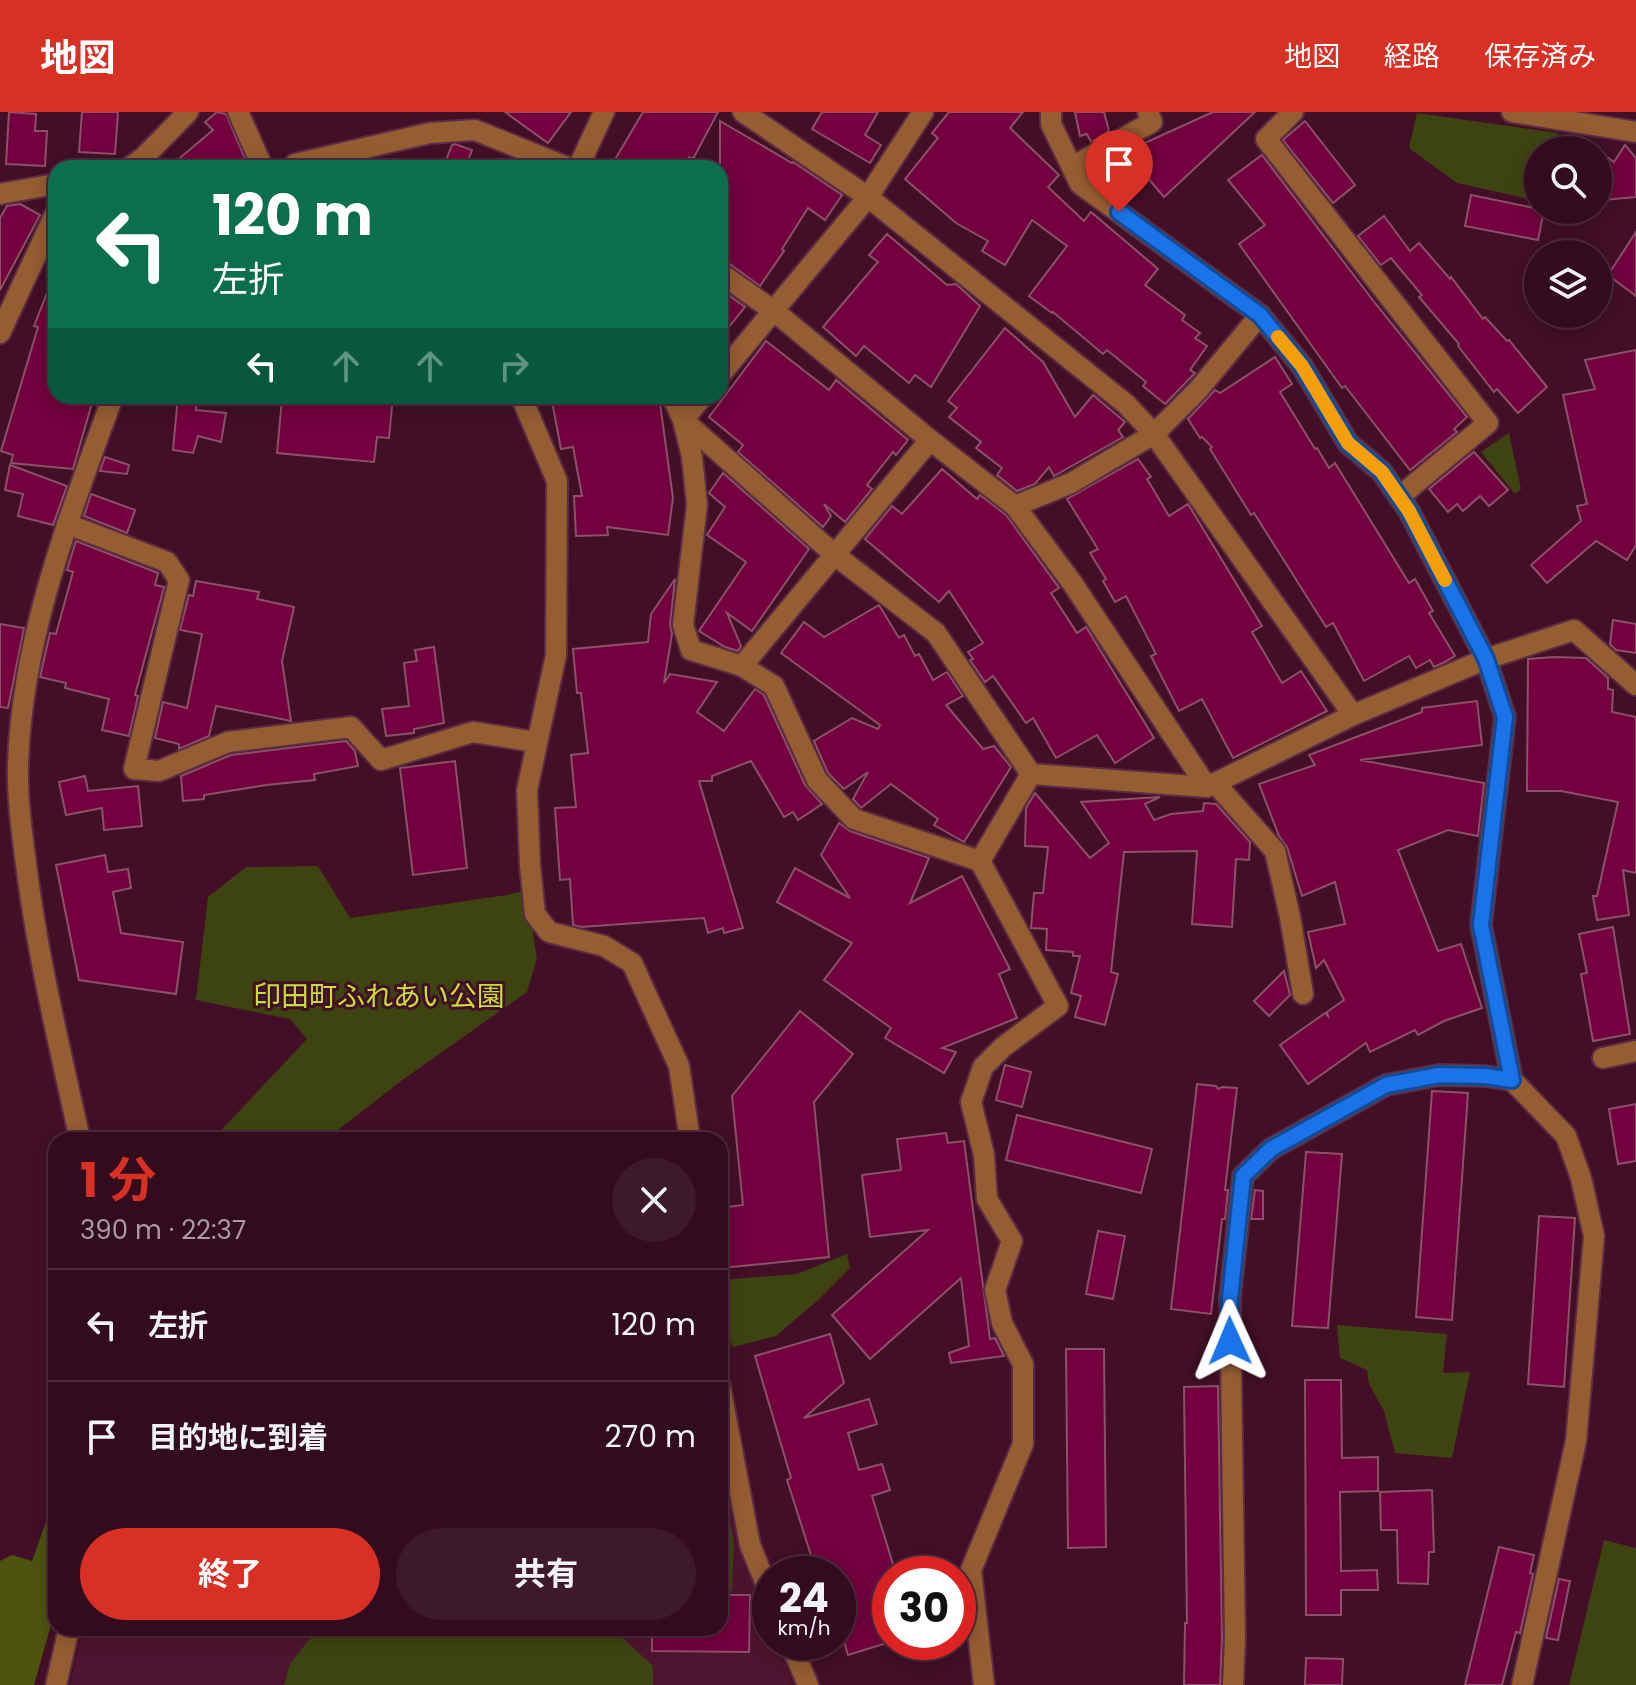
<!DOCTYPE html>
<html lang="ja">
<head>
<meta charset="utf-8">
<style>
	:root { --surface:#320b1c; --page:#3d1929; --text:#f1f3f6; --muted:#a89ba3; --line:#4d2b3b; --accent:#d93025 }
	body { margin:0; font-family:Poppins,"Noto Sans JP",sans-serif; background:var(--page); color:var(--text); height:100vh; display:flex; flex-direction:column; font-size:30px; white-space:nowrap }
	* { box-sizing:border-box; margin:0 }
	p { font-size:26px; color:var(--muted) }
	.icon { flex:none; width:44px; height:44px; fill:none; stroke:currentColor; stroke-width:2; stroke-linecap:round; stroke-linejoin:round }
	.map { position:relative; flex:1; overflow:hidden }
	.drawer { position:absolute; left:48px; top:1020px; width:680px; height:504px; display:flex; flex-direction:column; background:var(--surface); border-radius:24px; box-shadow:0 4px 20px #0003,0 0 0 2px var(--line) }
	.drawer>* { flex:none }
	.guide { position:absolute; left:48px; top:48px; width:680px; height:244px; border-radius:24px; box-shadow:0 4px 20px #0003,0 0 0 2px var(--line); background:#0b6e4f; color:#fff; overflow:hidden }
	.buttons { position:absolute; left:1524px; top:24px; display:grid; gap:16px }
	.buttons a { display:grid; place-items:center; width:88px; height:88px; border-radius:50%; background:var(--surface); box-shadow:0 4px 20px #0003,0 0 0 2px var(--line); font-size:40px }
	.speed { position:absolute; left:752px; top:1444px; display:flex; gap:16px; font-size:40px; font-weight:700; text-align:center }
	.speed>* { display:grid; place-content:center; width:104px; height:104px; border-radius:50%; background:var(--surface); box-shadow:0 4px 20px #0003,0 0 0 2px var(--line); line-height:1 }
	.speed small { font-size:20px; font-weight:400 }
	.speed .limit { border:12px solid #d22; background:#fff; color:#111 }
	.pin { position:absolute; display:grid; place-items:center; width:68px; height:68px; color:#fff; margin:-82px -34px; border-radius:50% 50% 50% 0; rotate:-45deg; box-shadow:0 0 8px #0007 }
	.pin .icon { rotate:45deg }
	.me { position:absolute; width:88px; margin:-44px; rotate:359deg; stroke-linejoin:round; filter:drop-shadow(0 0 6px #0008) }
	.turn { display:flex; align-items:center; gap:28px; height:168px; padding:0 32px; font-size:36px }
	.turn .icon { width:104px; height:104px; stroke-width:2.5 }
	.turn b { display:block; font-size:56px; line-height:68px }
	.lanes { display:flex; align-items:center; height:76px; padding:0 32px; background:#0003; justify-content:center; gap:40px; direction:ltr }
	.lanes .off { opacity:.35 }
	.round { display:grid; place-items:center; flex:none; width:84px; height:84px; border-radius:42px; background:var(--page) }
	.headline { display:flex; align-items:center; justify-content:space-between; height:136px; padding:0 32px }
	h1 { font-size:48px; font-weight:700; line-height:60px; color:var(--accent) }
	.cta { display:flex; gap:16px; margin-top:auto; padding:16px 32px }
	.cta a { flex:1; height:92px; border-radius:48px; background:var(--accent); color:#fff; font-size:32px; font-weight:700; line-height:92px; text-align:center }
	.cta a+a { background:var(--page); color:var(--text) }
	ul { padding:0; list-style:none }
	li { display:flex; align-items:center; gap:24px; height:112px; padding:0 32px; border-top:2px solid var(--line) }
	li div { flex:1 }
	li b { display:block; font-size:30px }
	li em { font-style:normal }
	header { display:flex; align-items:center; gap:48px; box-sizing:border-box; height:112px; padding:0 40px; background:var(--accent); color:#fff }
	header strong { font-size:38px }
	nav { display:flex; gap:44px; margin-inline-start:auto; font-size:28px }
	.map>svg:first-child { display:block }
	.built { fill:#4f142f }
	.green { fill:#3e4411 }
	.forest { fill:#4c540f }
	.building { fill:#73003f; stroke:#8b5167; stroke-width:2 }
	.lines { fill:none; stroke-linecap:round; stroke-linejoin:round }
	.minor-casing { stroke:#5c2d42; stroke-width:24 }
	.minor { stroke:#955d32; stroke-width:20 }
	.route-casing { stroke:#114b97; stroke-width:20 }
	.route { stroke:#1a73e8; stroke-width:14 }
	.slow { stroke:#f59e0b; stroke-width:14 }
	.labels { text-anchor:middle; stroke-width:6; stroke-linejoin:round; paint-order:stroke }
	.park-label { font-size:28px; fill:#c9dd38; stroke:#420f26 }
</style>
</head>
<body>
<header>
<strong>地図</strong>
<nav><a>地図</a><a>経路</a><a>保存済み</a></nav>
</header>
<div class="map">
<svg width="1636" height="1573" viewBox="0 0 1636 1573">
	<rect width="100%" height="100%" fill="#420f26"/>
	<!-- built -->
	<polygon class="built" points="720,1315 741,1431 770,1507 770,1530 779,1530 792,1573 70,1573 83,1516 720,1516"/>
	<!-- green -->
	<g class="green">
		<polygon points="1417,1 1558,21 1556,38 1538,38 1538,89 1457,71 1409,36"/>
		<polygon points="1509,321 1521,377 1515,382 1481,340"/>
		<polygon points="318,754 350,806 507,783 526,778 537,846 527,880 401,969 325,1028 212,1028 307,927 290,907 196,888 208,785 246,755"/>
		<polygon points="88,1017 164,1028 90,1028"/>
		<polygon points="847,1142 850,1156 818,1188 776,1224 733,1235 720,1210 720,1168 797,1162"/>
		<polygon points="1337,1213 1447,1222 1443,1261 1470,1260 1452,1346 1395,1341 1384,1299 1369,1272 1367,1258 1340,1246"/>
		<polygon points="720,1352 734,1431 732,1479 720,1479"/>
		<polygon points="1604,1428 1636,1436 1636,1573 1569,1573"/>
		<polygon points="318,1516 612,1516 653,1554 653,1573 284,1573 290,1552"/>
	</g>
	<!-- forest -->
	<polygon class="forest" points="56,1403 56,1495 34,1573 0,1573 0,1449 12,1443 32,1449 47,1407"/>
	<!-- building -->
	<g class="building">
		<polygon points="9,0 36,2 35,19 47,19 45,54 6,52"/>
		<polygon points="82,0 118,0 115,42 79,40"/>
		<polygon points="217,0 226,2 249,56 168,56 213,18 205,10"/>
		<polygon points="505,0 571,0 548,31"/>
		<polygon points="643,0 718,0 693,47 689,45 683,56 610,56"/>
		<polygon points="822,0 878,0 865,23 881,33 870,51 812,17"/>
		<polygon points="949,0 1023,0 1010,16 1059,63 1048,75 1084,109 1091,100 1158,157 1145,173 1185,203 1182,208 1200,221 1195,226 1207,234 1190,258 1195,261 1165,292 1143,274 1146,270 1107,238 1103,242 1053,200 1052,201 1029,184 1067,134 1032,108 1005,153 982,139 988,129 956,111 905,67 938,26 932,21"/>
		<polygon points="1075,0 1104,0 1109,19 1091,30 1087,22 1080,24"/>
		<polygon points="1213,0 1255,0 1164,85 1142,59 1112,76 1102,53 1127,39"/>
		<polygon points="720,9 792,51 793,50 842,83 825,108 808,96 782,137 784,139 760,174 727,150 720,148"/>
		<polygon points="1305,9 1355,73 1333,91 1283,28"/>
		<polygon points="455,32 472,38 465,56 443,56 452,33"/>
		<polygon points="1625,33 1636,46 1636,85 1604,88 1601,67 1598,66 1598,39 1614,50"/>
		<polygon points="1262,43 1375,191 1467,305 1454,317 1457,320 1410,358 1345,274 1342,276 1239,132 1265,113 1228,68"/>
		<polygon points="1471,83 1544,98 1538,128 1465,114"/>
		<polygon points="20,92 40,103 0,178 0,106 7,94"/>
		<polygon points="1384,104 1410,139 1419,131 1450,167 1451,165 1483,207 1485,205 1507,229 1509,228 1547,275 1518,301 1497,277 1494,280 1458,234 1459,232 1419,185 1422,183 1391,146 1381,153 1358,124"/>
		<polygon points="1636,120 1636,184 1608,163"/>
		<polygon points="887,122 947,173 956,172 980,194 931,275 915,263 909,271 864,234 856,244 823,215 878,150 869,143"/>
		<polygon points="56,168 56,284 94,284 73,357 11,351 13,343 1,339 38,215 34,214 51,171 54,172"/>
		<polygon points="720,177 745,195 720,226"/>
		<polygon points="1005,216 1043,250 1075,305 1093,283 1125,310 1118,318 1123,325 1054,364 1049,355 1035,372 1017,379 997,363 1002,356 976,336 981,330 949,305 957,296 948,289"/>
		<polygon points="766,229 829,278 836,268 908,328 896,343 893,340 867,373 872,377 845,410 824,392 831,404 823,415 738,340 743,333 709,305"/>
		<polygon points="1636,238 1636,433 1627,448 1596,429 1547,471 1531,453 1581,409 1577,394 1587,392 1563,283 1595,277 1585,248"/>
		<polygon points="1275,245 1292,272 1280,280 1315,337 1317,336 1329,356 1335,351 1409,471 1415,467 1433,499 1429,501 1455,544 1443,551 1434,555 1430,548 1416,556 1409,544 1364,569 1333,511 1326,515 1254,401 1251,403 1210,337 1212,335 1202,325 1200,326 1188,307 1215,278 1220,281"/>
		<polygon points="178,284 197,284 196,298 226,301 221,330 198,324 193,341 173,338"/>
		<polygon points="345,284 393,284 389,326 377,325 374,350 277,341 282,287 344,292"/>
		<polygon points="551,284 659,284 673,386 668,423 607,415 608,423 576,424 574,384 582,384 573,335 561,337"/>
		<polygon points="1474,340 1508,378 1489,394 1480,384 1463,399 1457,392 1448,400 1429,377"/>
		<polygon points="105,345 129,353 127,362 100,359"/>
		<polygon points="1138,347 1151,365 1147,367 1169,404 1188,392 1262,514 1252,520 1282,571 1301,559 1327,599 1233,646 1202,587 1179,599 1151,544 1156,542 1126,484 1115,490 1103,469 1106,467 1090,441 1098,437 1067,387"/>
		<polygon points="10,353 67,374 53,413 18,404 23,382 5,378"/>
		<polygon points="942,357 977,387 980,383 1006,403 1059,476 1051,481 1077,521 1086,515 1154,626 1115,651 1097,623 1056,646 1033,606 1026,611 993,564 985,570 970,548 973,547 968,540 983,531 949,479 939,490 865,427 892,394 902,402"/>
		<polygon points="723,361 809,437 752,519 727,501 741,534 738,539 725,535 699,519 746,450 707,423 725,395 709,381"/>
		<polygon points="91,382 135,398 127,421 84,404"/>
		<polygon points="76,429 158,461 155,473 164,475 135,583 138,584 129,624 102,618 109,587 65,576 66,571 40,565 50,521 56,522 73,460 67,458"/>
		<polygon points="675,467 670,512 672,522 664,571 670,562 717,570 697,600 724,619 755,577 764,583 805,673 822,692 798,708 793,700 784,705 751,649 712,664 712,669 699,669 743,816 724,821 723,816 708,821 704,806 581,815 573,813 570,767 560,768 555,696 576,695 571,643 588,641 581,581 577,581 573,537 648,530 651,502"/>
		<polygon points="196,469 259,480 257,487 294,495 282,549 291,609 216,594 209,624 179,637 179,632 155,626 163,590 187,596 202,522 180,518 189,483 193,484"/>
		<polygon points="879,493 899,526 904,523 915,544 919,542 933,568 947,560 963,584 946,593 983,637 994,634 1011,655 964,730 934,713 938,707 891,672 861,696 853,687 868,660 844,677 828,661 814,629 852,606 878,617 880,613 781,541 804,510 824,525"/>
		<polygon points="1613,508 1636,512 1636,541 1616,538 1610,532"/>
		<polygon points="0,512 24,516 8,596 0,595"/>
		<polygon points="434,535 444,611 414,617 414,621 386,624 382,597 409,594 404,551 417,549 415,538"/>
		<polygon points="1554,545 1586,546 1608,566 1608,577 1613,578 1612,600 1636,605 1636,761 1623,758 1629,803 1597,808 1593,784 1597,784 1618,690 1561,679 1527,679 1528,547"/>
		<polygon points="1477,589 1482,633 1360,648 1484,671 1478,724 1448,718 1398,738 1438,839 1461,832 1482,896 1444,909 1418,923 1415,918 1370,940 1366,931 1308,972 1280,933 1325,901 1328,904 1327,900 1344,888 1324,848 1316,856 1308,820 1345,812 1335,770 1302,784 1287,735 1279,724 1259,672 1315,653 1309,643 1422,600 1422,596"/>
		<polygon points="346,629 355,639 358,654 314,662 315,668 266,673 204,683 204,687 183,689 181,664 231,643"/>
		<polygon points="455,649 467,756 413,763 400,656"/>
		<polygon points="85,664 88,679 138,674 142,714 104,718 102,696 66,703 59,670"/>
		<polygon points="1035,681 1090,746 1109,731 1081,690 1160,685 1145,692 1154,708 1171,702 1203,699 1204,691 1216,692 1250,730 1249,748 1236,747 1232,815 1192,812 1197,739 1124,740 1111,860 1118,862 1105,913 1075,905 1081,884 1071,881 1080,844 1073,844 1073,840 1046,838 1047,817 1031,816 1034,781 1043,781 1048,735 1025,734 1026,696"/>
		<polygon points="839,711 850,719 929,746 910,791 962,764 1010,857 999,862 1017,906 942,936 956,940 944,961 885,926 891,916 824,868 852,831 777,790 795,756 850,786 821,743"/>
		<polygon points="105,743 108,760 128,757 131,776 113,780 121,821 183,830 176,882 79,868 56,753"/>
		<polygon points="1613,815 1630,922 1593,929 1581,862 1587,861 1579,822"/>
		<polygon points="1284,859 1290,883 1269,904 1254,889"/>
		<polygon points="800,899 853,942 814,990 829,1145 722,1156 720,1096 743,1093 732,984"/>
		<polygon points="1005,953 1031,960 1022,995 996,988"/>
		<polygon points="1197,972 1216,974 1218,977 1222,975 1237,976 1225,1078 1228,1078 1225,1107 1222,1107 1211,1202 1171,1197"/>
		<polygon points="1432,979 1468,981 1452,1208 1416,1205"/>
		<polygon points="1636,992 1636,1049 1618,1052 1609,997"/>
		<polygon points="1017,1003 1152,1037 1141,1081 1006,1048"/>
		<polygon points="946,1021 948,1031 964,1029 990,1227 995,1226 1004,1244 951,1251 949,1241 969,1234 961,1166 870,1247 832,1203 928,1118 870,1125 862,1063 901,1058 897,1027"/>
		<polygon points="1306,1040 1342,1042 1328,1216 1292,1214"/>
		<polygon points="1255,1078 1263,1079 1263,1107 1251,1107"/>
		<polygon points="1539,1104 1575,1106 1564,1275 1528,1272"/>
		<polygon points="1098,1119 1125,1124 1113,1187 1086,1182"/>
		<polygon points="830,1222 844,1271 804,1306 869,1287 877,1312 848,1321 859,1358 882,1352 890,1378 872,1384 896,1462 890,1462 890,1530 848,1543 838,1510 838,1462 817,1462 787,1368 791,1366 755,1244"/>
		<polygon points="1066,1237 1104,1237 1106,1435 1068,1436"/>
		<polygon points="1305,1268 1341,1268 1342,1346 1378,1345 1378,1379 1340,1380 1341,1459 1377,1458 1378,1478 1341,1478 1341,1503 1306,1503"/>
		<polygon points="1218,1274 1222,1527 1220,1573 1184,1573 1185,1511 1187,1511 1184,1275"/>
		<polygon points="1432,1378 1434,1440 1429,1440 1428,1472 1398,1471 1397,1418 1381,1418 1380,1380"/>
		<polygon points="1499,1435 1534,1443 1530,1461 1533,1462 1520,1521 1516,1520 1502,1573 1465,1573"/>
		<polygon points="1559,1467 1570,1469 1558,1528 1546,1526"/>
		<polygon points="720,1483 750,1483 749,1540 652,1539 652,1516 720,1516"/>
		<polygon points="1306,1546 1343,1547 1342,1573 1305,1573"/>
	</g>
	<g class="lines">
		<defs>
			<g id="minor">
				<polyline points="238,0 263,56"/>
				<polyline points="743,0 868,85 1126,292 1154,322 1353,603"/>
				<polyline points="1051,0 1051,12 1080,72 1260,203 1302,254 1348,331 1382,360 1409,399 1486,547 1505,605 1481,813 1512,968 1566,1024 1581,1066 1594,1124 1576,1329 1522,1573"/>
				<polyline points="1293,0 1266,27 1488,311 1399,385"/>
				<polyline points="1512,0 1636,20"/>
				<polyline points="1072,55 1152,10 1148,0"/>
				<polyline points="129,56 144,45 188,0"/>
				<polyline points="295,56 295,52 430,21 475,18 569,56"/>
				<polyline points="578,56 604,0"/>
				<polyline points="0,82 56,72"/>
				<polyline points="720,161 774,199 930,328 1015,394 1073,472 1207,675 1353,603 1486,547 1574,518 1636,573"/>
				<polyline points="0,221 56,100"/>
				<polyline points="720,263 868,85 923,0"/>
				<polyline points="521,284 557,369 556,543 527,678 530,753 535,802 549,820 604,834 632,851 679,954 690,1028"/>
				<polyline points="672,284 683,308 692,345 697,393 683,513 691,538 742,554 774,574 817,668 854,707 980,749"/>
				<polyline points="703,284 683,308 835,443 936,521 1031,662 1207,675"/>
				<polyline points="1015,394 1071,371 1154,322 1198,278 1260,203"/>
				<polyline points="67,412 167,450 179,468 134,657 159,659 228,630 351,615 381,648 473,620 536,630"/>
				<polyline points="742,554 930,328"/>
				<polyline points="1215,671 1275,739 1290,805 1303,882"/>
				<polyline points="1603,946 1636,939"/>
				<path d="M 80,1028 C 61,941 40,855 28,767 C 23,728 17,691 18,652 C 22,524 70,403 113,284"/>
				<polyline points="720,1274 750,1433 770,1482"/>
				<polyline points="790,1530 808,1573"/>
				<polyline points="56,1573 69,1516"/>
				<polyline points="984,1573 971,1458 1023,1332 1023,1252 1002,1211 995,1178 1012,1129 987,1087 984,1043 971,990 983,955 1003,935 1058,894 980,749 1031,662"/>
				<polyline points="1233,1573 1235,1527 1230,1186 1243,1064 1271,1037 1386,973 1439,963 1485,964 1512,968"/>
			</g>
		</defs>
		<!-- minor casing -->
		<use href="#minor" class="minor-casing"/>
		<!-- minor -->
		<use href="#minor" class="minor"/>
	</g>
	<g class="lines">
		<defs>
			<polyline id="route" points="1119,100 1260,203 1302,254 1348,331 1382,360 1409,399 1486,547 1505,605 1481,813 1512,968 1485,964 1439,963 1386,973 1271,1037 1243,1064 1230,1186 1230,1229"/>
		</defs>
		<!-- route casing -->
		<use href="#route" class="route-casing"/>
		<!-- route -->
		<use href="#route" class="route"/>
		<!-- slow -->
		<polyline class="slow" points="1278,225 1302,254 1348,331 1382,360 1409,399 1445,468"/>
	</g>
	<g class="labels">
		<!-- park labels -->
		<g class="park-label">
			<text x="379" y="894">印田町ふれあい公園</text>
		</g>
	</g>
</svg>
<div class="buttons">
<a><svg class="icon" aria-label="search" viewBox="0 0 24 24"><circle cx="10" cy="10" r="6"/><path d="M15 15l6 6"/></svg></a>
<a><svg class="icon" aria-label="layers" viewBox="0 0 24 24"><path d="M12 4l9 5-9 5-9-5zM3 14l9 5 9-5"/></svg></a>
</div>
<div class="speed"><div>24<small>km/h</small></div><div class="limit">30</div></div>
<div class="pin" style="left:1119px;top:100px;background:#d93025"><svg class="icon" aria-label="arrive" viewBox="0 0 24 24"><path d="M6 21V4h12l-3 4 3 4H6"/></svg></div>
<svg class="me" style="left:1230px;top:1229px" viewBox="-20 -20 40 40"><path d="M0-17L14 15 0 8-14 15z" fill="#1a73e8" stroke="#fff" stroke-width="4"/></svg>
<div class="guide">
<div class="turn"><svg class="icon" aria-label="left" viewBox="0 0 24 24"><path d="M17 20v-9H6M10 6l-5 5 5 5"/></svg><div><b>120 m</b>左折</div></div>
<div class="lanes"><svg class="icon" aria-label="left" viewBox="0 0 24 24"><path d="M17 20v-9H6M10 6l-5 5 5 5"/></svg><svg class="icon off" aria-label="ahead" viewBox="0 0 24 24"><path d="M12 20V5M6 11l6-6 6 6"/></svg><svg class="icon off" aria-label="ahead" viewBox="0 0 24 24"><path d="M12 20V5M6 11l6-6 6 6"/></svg><svg class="icon off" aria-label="right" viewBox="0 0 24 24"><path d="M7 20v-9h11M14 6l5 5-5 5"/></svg></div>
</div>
<section class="drawer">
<div class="headline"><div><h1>1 分</h1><p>390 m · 22:37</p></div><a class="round"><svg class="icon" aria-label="close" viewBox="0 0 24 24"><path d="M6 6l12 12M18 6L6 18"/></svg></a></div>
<ul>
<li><svg class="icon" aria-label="left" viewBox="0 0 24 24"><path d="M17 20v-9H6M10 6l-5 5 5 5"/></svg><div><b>左折</b></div><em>120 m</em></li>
<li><svg class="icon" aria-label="arrive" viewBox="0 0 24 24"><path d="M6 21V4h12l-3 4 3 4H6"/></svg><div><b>目的地に到着</b></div><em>270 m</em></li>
</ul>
<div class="cta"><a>終了</a><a>共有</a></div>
</section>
</div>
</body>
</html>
